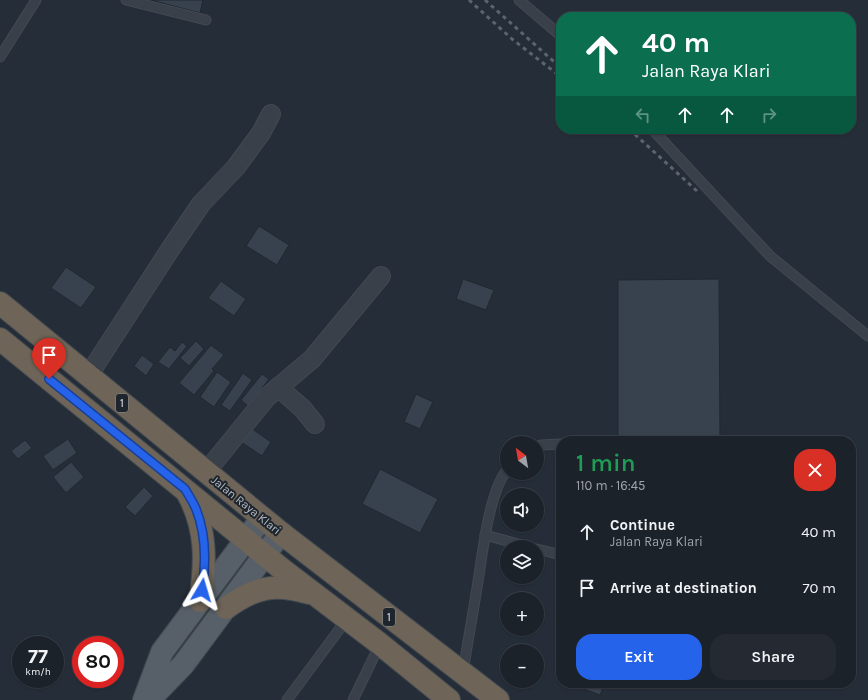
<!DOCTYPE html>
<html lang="en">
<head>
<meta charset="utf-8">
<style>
	:root { --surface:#1c222a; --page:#252a32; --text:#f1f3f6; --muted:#a0a4a8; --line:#3a3f47; --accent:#2563eb }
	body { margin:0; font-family:Karla,sans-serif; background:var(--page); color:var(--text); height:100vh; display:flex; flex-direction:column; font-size:15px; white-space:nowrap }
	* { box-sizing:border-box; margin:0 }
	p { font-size:13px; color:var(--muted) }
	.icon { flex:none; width:22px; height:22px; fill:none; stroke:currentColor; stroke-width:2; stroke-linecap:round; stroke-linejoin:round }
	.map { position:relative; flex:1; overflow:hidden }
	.panel { position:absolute; left:556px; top:436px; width:300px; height:252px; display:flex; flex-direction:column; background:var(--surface); border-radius:16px; box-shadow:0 1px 3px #0004,0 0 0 1px var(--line) }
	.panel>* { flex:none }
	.hud { position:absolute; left:556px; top:12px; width:300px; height:122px; border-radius:16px; box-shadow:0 1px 3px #0004,0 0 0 1px var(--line); background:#0b6e4f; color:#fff; overflow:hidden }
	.needle { width:26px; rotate:329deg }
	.buttons { position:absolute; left:500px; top:436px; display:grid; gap:8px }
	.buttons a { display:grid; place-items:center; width:44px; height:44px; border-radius:50%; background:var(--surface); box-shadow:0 1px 3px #0004,0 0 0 1px var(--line); font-size:20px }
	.speed { position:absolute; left:12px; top:636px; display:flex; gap:8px; font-size:20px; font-weight:700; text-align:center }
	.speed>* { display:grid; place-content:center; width:52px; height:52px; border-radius:50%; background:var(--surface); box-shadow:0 1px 3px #0004,0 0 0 1px var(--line); line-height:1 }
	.speed small { font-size:10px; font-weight:400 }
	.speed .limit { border:6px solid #d22; background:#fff; color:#111 }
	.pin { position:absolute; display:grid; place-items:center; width:34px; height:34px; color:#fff; margin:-41px -17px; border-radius:50% 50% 50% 0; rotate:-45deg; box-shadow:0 0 4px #0007 }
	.pin .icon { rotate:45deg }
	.me { position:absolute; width:44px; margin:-22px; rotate:7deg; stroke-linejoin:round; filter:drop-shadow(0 0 3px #0008) }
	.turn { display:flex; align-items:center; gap:14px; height:84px; padding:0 20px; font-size:18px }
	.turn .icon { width:52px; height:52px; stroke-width:2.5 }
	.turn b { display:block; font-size:28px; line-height:34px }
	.lanes { display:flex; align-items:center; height:38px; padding:0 20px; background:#0003; justify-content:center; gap:20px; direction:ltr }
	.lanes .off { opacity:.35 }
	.round { display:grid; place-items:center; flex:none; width:42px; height:42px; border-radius:16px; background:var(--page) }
	.headline { display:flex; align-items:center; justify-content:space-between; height:68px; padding:0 20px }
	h1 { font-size:24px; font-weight:600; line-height:30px; color:#1e9e55 }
	.primary-button { display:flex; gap:8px; margin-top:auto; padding:8px 20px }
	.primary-button a { flex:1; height:46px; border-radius:16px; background:var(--accent); color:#fff; font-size:16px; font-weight:600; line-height:46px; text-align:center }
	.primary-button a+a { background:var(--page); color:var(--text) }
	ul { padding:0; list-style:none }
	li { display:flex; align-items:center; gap:12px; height:56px; padding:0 20px }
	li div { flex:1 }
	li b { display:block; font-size:15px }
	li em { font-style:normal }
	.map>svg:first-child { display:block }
	.building { fill:#38424e; stroke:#20272f }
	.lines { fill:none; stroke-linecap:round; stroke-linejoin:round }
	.lane-casing { stroke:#424951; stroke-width:11 }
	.street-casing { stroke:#424951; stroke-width:20 }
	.primary-casing { stroke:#424951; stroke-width:24 }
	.highway-casing { stroke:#444b53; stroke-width:24 }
	.lane { stroke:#394049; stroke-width:9 }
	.street { stroke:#394049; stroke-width:18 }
	.primary { stroke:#575f68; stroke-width:22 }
	.highway { stroke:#6e6457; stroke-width:22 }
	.rail { stroke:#5b646f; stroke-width:3; stroke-dasharray:4 4; stroke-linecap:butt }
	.route-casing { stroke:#184099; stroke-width:10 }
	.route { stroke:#2563eb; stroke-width:7 }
	.labels { text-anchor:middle; stroke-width:4; stroke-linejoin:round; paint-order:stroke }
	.shield { fill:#1e252d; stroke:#878e97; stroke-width:1 }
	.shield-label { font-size:11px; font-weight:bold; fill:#b4bbc4 }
	.street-label { font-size:12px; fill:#b4bbc4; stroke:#1e252d }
</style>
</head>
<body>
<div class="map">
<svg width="868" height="700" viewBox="0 0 868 700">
	<rect width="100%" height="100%" fill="#252e38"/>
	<!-- building -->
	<g class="building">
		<polygon points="151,0 203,0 200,13"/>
		<polygon points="259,226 289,245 277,265 246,246"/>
		<polygon points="66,267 96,287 81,308 51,288"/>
		<polygon points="463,279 494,290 486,310 456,299"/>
		<polygon points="719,279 720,441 618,441 618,280"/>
		<polygon points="221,281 246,299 234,316 208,298"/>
		<polygon points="196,341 204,349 189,366 180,358"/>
		<polygon points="182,342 187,346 169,369 158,362 170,347 175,351"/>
		<polygon points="211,345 224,355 212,369 214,371 194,395 179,383"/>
		<polygon points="142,355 154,364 146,376 134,366"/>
		<polygon points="217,372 231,382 214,407 200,397"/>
		<polygon points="243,373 252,380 230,411 221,405"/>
		<polygon points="262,374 269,379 248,406 241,400"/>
		<polygon points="416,394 433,402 420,429 404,422"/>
		<polygon points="251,428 271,442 262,456 241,442"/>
		<polygon points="68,439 77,453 53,470 43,456"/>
		<polygon points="25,440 32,448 18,459 11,451"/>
		<polygon points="71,462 84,477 66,493 53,477"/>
		<polygon points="380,469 438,499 420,533 362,504"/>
		<polygon points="144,487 153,496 135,516 125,507"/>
		<polygon points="507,616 507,628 503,626"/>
		<polygon points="511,629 529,629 527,635"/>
		<polygon points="567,683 605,683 600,695"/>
	</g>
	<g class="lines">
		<defs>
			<g id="lane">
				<polyline points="126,0 206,20"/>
				<polyline points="519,0 561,36"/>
				<polyline points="0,57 36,0"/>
				<polyline points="652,129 770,256 868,336"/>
				<polyline points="537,447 541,445 561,444"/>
				<polyline points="485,535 529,547"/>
				<polyline points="537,549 561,555"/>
				<path d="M 463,672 C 468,640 474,608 479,575 C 483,549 490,490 507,470"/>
				<polyline points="287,700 347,619"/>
				<polyline points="353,700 380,644"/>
			</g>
			<g id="street">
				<polyline points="88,376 171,248 201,204 236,167 261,133 271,114"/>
				<polyline points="278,387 303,409 315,424"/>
				<polyline points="206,472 267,397 312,359 381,276"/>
			</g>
			<g id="primary">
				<polyline points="144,700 162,652 262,518"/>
				<polyline points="149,700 183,665 281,533"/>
			</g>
			<g id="highway">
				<polyline points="0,303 281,533 498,700"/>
				<polyline points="0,339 283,570 380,644 449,700"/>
				<path d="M 188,494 C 207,529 206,563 200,601"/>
				<path d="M 226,608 C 255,587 274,583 309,593"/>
			</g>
		</defs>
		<!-- lane casing -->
		<use href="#lane" class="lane-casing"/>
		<!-- street casing -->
		<use href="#street" class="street-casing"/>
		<!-- primary casing -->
		<use href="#primary" class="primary-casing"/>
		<!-- highway casing -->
		<use href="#highway" class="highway-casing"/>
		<!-- lane -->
		<use href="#lane" class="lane"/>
		<!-- street -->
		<use href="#street" class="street"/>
		<!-- primary -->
		<use href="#primary" class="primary"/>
		<!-- highway -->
		<use href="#highway" class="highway"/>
		<!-- rail -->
		<g class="rail">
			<polyline points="469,0 512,39 561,77"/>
			<polyline points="485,0 561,68"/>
			<polyline points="629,129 697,191"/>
		</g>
	</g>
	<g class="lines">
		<defs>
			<path id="route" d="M 49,379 L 185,489 C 189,496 193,502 196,509 C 206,534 206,564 202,590"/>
		</defs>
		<!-- route casing -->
		<use href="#route" class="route-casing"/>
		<!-- route -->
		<use href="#route" class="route"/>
	</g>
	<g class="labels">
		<!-- shield labels -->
		<g class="shield">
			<rect x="116" y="394" width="12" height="18" rx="3"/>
			<rect x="383" y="608" width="12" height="18" rx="3"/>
		</g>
		<g class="shield-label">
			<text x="122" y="407">1</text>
			<text x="389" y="621">1</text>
		</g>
		<!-- street labels -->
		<g class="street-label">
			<text transform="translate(246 505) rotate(39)" y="4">Jalan Raya Klari</text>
		</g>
	</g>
</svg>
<div class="buttons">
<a><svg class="needle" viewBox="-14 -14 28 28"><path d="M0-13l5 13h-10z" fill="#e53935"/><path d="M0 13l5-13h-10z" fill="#a0a4a8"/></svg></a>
<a><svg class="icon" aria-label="sound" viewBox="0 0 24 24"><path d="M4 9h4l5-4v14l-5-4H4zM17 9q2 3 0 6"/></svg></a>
<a><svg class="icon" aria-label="layers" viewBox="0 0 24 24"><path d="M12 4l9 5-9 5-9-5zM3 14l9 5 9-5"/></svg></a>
<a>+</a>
<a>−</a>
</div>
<div class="speed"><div>77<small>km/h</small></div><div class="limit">80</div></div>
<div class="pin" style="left:49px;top:379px;background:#d93025"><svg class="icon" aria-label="arrive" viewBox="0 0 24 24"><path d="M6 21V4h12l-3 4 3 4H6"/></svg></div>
<svg class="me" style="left:202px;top:590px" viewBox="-20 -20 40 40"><path d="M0-17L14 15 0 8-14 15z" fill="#2563eb" stroke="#fff" stroke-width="4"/></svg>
<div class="hud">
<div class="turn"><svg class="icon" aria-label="ahead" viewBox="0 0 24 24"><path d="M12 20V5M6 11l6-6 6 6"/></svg><div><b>40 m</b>Jalan Raya Klari</div></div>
<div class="lanes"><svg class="icon off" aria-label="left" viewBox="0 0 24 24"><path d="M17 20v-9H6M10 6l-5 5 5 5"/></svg><svg class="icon" aria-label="ahead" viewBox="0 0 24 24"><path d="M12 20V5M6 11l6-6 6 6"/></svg><svg class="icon" aria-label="ahead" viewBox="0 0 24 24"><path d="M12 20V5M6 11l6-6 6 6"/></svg><svg class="icon off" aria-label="right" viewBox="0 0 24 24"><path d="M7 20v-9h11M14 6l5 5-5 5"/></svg></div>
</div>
<section class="panel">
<div class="headline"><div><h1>1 min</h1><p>110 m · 16:45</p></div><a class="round" style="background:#d93025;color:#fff"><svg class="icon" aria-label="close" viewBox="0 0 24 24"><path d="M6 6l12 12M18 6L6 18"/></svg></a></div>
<ul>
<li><svg class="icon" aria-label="ahead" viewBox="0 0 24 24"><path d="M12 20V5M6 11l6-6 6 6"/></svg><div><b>Continue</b><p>Jalan Raya Klari</p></div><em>40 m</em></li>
<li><svg class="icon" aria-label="arrive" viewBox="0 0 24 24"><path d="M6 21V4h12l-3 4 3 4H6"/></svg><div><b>Arrive at destination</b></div><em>70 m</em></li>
</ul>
<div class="primary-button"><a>Exit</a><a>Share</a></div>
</section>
</div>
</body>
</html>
